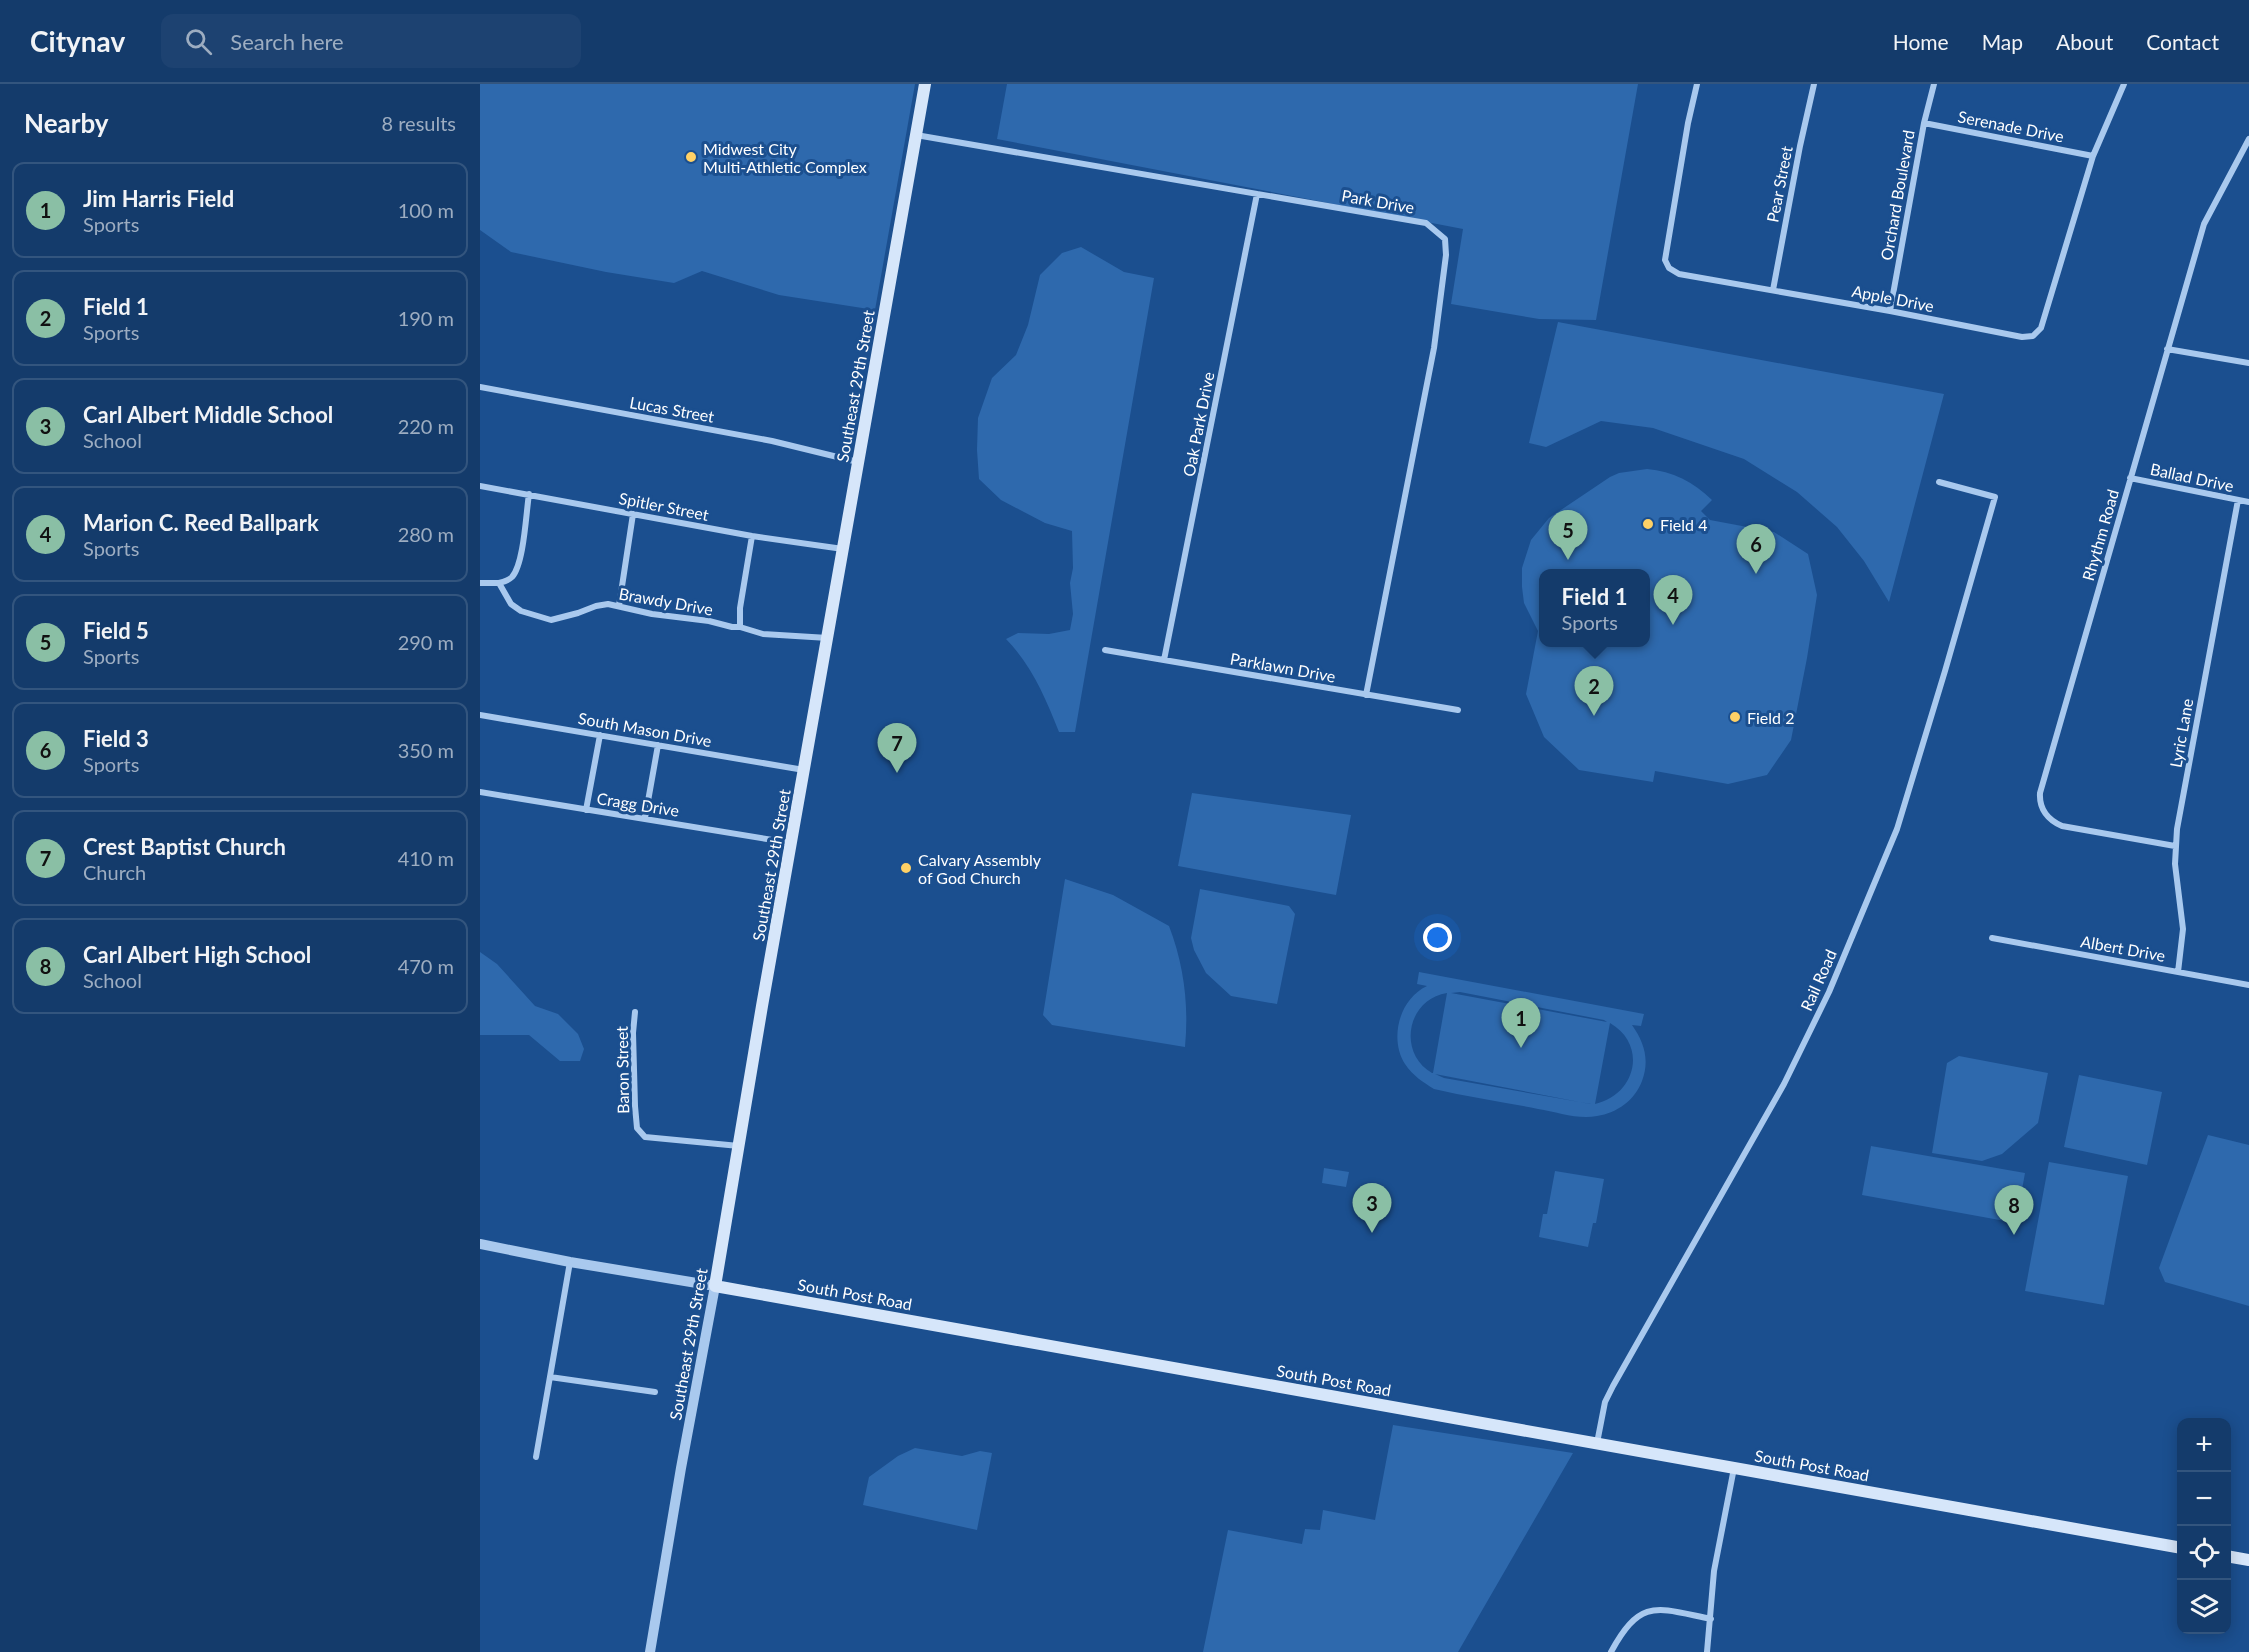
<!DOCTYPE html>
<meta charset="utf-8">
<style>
body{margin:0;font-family:Lato,sans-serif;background:#1d4271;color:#f1f3f6}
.controls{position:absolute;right:18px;bottom:18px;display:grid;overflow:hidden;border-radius:12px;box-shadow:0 3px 15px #0003}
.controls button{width:54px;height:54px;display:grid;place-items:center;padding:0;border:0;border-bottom:2px solid #33557e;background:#143b6b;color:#f1f3f6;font:30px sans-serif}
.you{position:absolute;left:958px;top:854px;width:21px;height:21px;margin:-15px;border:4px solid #fff;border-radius:50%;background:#1a73e8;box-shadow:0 0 0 9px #1a73e833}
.badge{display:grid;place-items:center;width:39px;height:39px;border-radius:50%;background:#8abfa5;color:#111;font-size:20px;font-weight:700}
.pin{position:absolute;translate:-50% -50px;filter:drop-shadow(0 2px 3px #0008)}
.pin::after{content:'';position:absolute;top:32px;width:21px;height:18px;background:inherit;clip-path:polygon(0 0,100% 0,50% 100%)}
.popup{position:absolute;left:1059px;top:485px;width:111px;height:78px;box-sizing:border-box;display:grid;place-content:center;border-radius:12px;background:#143b6b;filter:drop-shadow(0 2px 4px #0005);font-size:20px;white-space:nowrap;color:#9dadc1}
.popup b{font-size:22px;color:#f1f3f6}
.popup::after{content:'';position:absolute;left:50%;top:100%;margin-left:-12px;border:12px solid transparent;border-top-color:#143b6b}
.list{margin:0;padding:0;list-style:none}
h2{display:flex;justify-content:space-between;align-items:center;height:78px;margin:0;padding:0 24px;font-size:26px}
h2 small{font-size:20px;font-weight:400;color:#9dadc1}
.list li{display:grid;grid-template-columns:39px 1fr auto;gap:18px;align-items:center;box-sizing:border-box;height:96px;margin:0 12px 12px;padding:0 12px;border:2px solid #33557e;border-radius:12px}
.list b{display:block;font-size:22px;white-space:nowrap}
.list p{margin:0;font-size:20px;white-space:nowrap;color:#9dadc1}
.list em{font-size:20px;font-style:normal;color:#9dadc1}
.icon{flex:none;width:33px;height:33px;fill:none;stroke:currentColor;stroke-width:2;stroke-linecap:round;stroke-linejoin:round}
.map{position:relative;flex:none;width:1769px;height:1568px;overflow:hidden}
header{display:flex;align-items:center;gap:36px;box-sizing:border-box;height:84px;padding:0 30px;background:#143b6b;border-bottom:2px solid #33557e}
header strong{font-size:28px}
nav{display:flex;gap:33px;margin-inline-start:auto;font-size:21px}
.search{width:420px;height:54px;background:#1d4271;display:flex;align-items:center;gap:15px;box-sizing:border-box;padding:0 21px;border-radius:12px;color:#9dadc1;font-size:22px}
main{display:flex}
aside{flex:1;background:#143b6b}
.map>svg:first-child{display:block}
.green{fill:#2e69ad;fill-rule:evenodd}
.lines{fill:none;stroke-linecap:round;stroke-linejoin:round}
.minor{stroke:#a9c9ee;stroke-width:6}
.tertiary{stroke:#a9c9ee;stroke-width:10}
.secondary{stroke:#d6e6fa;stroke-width:12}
.poi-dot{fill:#ffd166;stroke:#1b4f8f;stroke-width:2}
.labels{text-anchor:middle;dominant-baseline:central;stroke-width:6;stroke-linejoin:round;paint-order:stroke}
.street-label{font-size:16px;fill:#fff;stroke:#1b4f8f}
.poi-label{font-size:16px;fill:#fff;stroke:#1b4f8f;text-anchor:start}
</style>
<header>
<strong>Citynav</strong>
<div class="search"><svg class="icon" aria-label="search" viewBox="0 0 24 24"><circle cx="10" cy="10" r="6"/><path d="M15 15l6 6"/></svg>Search here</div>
<nav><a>Home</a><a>Map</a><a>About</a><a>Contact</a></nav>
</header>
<main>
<aside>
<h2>Nearby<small>8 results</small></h2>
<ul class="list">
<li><span class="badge">1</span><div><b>Jim Harris Field</b><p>Sports</p></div><em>100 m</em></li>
<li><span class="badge">2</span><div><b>Field 1</b><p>Sports</p></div><em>190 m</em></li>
<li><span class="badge">3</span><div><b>Carl Albert Middle School</b><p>School</p></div><em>220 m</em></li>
<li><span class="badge">4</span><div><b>Marion C. Reed Ballpark</b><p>Sports</p></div><em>280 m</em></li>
<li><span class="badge">5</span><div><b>Field 5</b><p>Sports</p></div><em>290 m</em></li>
<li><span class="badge">6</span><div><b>Field 3</b><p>Sports</p></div><em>350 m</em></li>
<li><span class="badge">7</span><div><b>Crest Baptist Church</b><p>Church</p></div><em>410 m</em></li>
<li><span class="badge">8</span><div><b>Carl Albert High School</b><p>School</p></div><em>470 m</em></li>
</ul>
</aside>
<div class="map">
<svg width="1769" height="1568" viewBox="0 0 1769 1568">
<rect width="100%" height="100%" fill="#1b4f8f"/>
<!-- green -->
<path class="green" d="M0 0H435L395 226 299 211 222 187 194 199 126 188 31 168 0 146Z
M527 0H1158L1116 236 1059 235 971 220 983 145 517 55Z
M601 163 644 188 674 194 595 648H579C565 613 552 582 526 555L538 549 569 550 590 546 593 530 590 499 593 484 592 447 565 439 521 416 499 395 497 366 498 334 512 294 536 271 548 241 560 191 582 169Z
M1078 238 1464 310 1409 518 1384 477 1357 443 1317 408 1264 375 1173 344 1121 337 1066 363 1049 359Z
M1167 385C1193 387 1213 398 1232 416L1221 427 1230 436 1294 448 1328 470 1337 511 1327 574 1311 656 1287 691 1248 700 1175 687 1173 698 1099 686 1064 653 1046 610 1058 547 1044 519 1042 503V484L1051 456 1069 434 1130 393 1139 389ZM1063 490H1165V558H1063Z
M712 709 871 731 856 811 698 782Z
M585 795 633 811 689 842C704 881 709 921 705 963L572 941 563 931Z
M720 805 809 822 815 830 797 920 751 912 726 889 714 866 711 854Z
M0 868 17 880 55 922 78 930 98 950 104 965 100 977H80L49 951H0Z
M939 888 1164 930 1161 942 1152 941C1164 958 1170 976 1162 997 1155 1016 1137 1029 1117 1032 1099 1036 1077 1028 1058 1025 1024 1018 988 1013 954 1005 943 998 933 992 925 980 909 955 919 915 947 902L937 900ZM980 908 1124 936 1127 938 971 909ZM967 909 953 989H952C917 969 927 915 967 909ZM1130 939C1168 961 1156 1011 1115 1020ZM955 990 1110 1020H1111L964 994Z
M1479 972 1568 989 1558 1039 1522 1070 1502 1077 1452 1069 1467 979Z
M1599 991 1682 1008 1667 1081 1584 1063Z
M1728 1051 1769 1061V1222L1685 1198 1679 1184Z
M1391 1062 1545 1089 1536 1139 1382 1111Z
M1569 1078 1648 1092 1624 1221 1545 1207Z
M844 1084 869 1088 866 1103 842 1099Z
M1075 1087 1124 1095 1116 1139H1113L1108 1163 1059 1153 1063 1130H1067Z
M913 1341 1093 1369 978 1568H723L748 1446 822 1460 825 1445 840 1446 843 1426 895 1436Z
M435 1364 482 1372 500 1367 512 1369 497 1446 383 1421 389 1393 418 1372Z"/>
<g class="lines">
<!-- minor -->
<path class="minor" d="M1217 0 1208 39 1185 176 1189 184 1199 190 1410 227 1542 253 1553 252 1561 244 1613 72 1644 0
M1444 39 1613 72
M436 51 946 139 965 155 966 171 954 264 886 611
M1293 206 1320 62 1334 0
M1410 227 1444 39 1454 0
M1687 265 1769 279
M0 303 292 357 378 378
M1650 394 1769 418
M0 402 272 452 363 465
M0 499H19L31 520 41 527 71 536 98 529 116 522 128 520 172 530 229 537 252 543H260L283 550 348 554
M19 499C23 498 29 496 32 493 44 480 46 429 49 410
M139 522 153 430
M260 543V524L272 452
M625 566 978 626
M684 576 777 110
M0 631 324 686
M0 708 311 759
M106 726 120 651
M165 734 178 661
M1695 762 1582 742C1568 736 1559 725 1560 709L1724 140 1769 55
M1512 854 1769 901
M1698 888 1703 845 1695 780 1697 745 1758 416
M155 928 153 949 155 1022 157 1044 165 1053 259 1062
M70 1293 175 1308
M1117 1359 1125 1318 1133 1302 1304 1000 1349 908 1417 745 1465 587 1515 413 1459 398
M56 1373 90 1178
M1131 1568C1161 1513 1177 1524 1231 1535
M1227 1568 1234 1487 1254 1384"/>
<!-- tertiary -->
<path class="tertiary" d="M0 1160 90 1178 235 1202 201 1384 170 1568"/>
<!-- secondary -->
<path class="secondary" d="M445 0 282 922 235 1202 1702 1464
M1746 1472 1769 1476"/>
</g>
<!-- markers -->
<g class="poi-dot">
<circle cx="211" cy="73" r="6"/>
<circle cx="1168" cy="440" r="6"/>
<circle cx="1255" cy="633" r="6"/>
<circle cx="426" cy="784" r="6"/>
</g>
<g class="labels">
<!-- street labels -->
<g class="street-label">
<text transform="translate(1531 42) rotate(11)">Serenade Drive</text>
<text transform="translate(1299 100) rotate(-79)">Pear Street</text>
<text transform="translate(1417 111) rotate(-80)">Orchard Boulevard</text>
<text transform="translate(898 117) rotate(10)">Park Drive</text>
<text transform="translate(1413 214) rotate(11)">Apple Drive</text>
<text transform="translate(375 302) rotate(-80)">Southeast 29th Street</text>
<text transform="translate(192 325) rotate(10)">Lucas Street</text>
<text transform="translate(718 340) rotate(-79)">Oak Park Drive</text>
<text transform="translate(1712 393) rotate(12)">Ballad Drive</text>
<text transform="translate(184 422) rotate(11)">Spitler Street</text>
<text transform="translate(1620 451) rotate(-74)">Rhythm Road</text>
<text transform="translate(186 517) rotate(10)">Brawdy Drive</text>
<text transform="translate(803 583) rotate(10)">Parklawn Drive</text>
<text transform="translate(165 645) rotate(10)">South Mason Drive</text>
<text transform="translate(1701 649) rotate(-80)">Lyric Lane</text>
<text transform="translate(158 720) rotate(9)">Cragg Drive</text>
<text transform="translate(291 781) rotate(-80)">Southeast 29th Street</text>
<text transform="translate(1643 864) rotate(10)">Albert Drive</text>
<text transform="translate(1338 896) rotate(-66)">Rail Road</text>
<text transform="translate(142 986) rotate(-91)">Baron Street</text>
<text transform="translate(375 1210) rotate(10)">South Post Road</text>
<text transform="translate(208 1260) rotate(-80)">Southeast 29th Street</text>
<text transform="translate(854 1296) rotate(10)">South Post Road</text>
<text transform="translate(1332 1381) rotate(10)">South Post Road</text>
</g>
<!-- poi labels -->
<g class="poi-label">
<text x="223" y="64">Midwest City<tspan x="223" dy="18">Multi-Athletic Complex</tspan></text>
<text x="1180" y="440">Field 4</text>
<text x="1267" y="633">Field 2</text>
<text x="438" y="775">Calvary Assembly<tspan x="438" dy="18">of God Church</tspan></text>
</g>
</g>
</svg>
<div class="controls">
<button>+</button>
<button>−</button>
<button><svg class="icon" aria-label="locate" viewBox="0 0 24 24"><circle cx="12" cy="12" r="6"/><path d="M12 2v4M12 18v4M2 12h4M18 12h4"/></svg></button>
<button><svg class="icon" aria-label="layers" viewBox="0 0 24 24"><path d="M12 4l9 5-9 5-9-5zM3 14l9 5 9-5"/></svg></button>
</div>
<div class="you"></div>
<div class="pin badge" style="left:1041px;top:964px">1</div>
<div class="pin badge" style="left:1114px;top:632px">2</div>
<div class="popup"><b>Field 1</b>Sports</div>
<div class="pin badge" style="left:892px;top:1149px">3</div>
<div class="pin badge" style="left:1193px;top:541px">4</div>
<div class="pin badge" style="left:1088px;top:476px">5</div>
<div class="pin badge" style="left:1276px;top:490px">6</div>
<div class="pin badge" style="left:417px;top:689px">7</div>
<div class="pin badge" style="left:1534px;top:1151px">8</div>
</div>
</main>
